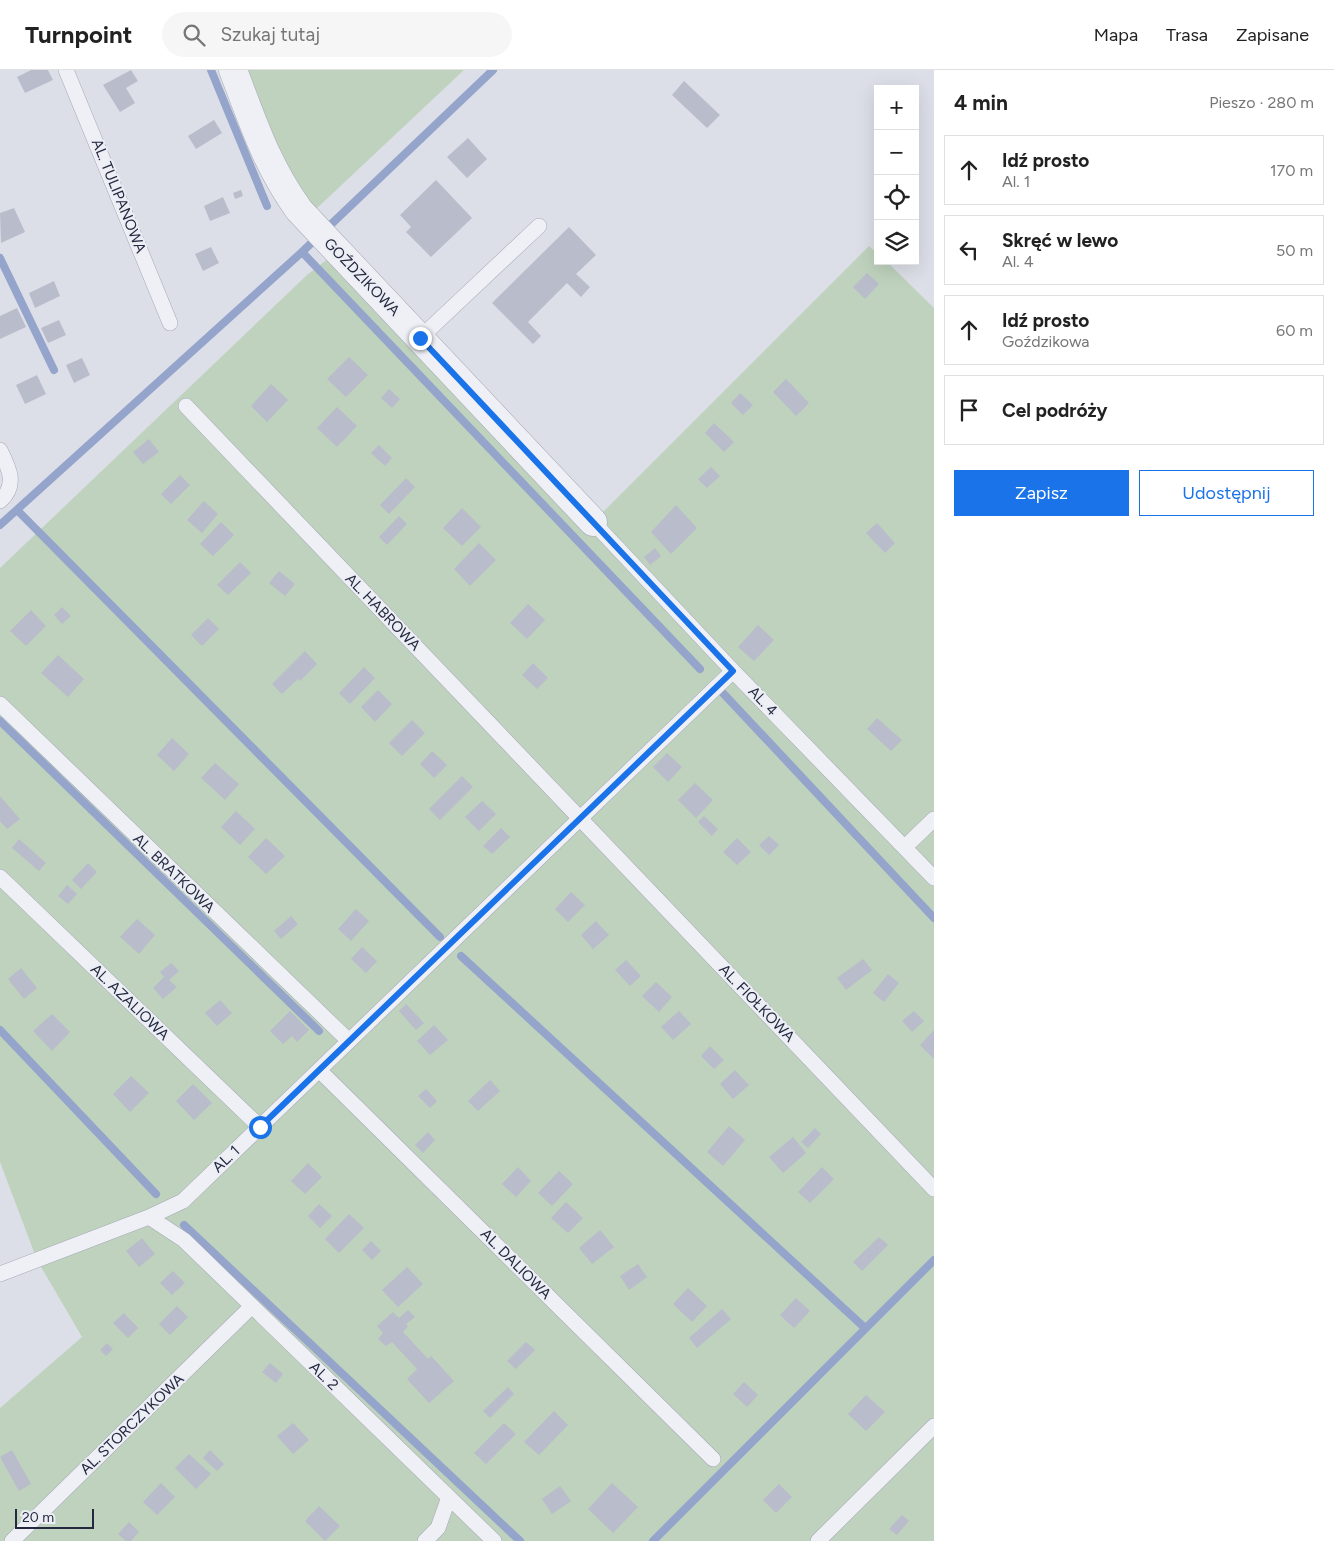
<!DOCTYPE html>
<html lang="pl">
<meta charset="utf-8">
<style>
body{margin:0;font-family:Figtree,sans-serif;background:#f6f6f6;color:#222}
.controls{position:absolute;right:15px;top:15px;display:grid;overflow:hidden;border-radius:0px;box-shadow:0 5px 20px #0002}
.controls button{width:45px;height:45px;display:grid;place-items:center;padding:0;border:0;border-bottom:1px solid #e0e0e0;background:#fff;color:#222;font:25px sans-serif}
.scale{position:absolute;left:15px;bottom:12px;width:79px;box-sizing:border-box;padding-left:5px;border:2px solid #25293f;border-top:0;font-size:14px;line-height:18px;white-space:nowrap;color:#25293f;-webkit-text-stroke:4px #eceef5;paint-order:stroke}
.stop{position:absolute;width:15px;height:15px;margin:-11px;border:4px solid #1a73e8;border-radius:50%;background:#fff}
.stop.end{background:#1a73e8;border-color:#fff;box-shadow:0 1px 5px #0008}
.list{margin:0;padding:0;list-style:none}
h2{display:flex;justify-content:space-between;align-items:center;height:65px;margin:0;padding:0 20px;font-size:21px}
h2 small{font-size:16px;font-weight:400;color:#767676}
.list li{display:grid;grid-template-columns:32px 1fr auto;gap:15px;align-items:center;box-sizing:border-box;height:70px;margin:0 10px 10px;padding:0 10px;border:1px solid #e0e0e0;border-radius:0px}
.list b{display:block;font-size:19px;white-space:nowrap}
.list p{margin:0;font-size:16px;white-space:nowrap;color:#767676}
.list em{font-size:16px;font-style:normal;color:#767676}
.actions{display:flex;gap:10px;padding:15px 20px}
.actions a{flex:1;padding:11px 0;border:1px solid #1a73e8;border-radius:0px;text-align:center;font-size:18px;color:#1a73e8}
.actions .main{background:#1a73e8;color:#fff}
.icon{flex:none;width:28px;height:28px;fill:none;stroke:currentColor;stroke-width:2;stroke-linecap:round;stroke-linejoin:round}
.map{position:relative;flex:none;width:934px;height:1471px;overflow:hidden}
header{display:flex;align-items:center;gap:30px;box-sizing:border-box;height:70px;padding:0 25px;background:#fff;border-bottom:1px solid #e0e0e0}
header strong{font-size:24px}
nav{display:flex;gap:28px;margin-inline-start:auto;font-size:18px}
.search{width:350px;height:45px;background:#f6f6f6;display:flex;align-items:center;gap:12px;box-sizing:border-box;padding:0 18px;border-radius:28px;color:#767676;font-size:19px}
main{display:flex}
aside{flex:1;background:#fff}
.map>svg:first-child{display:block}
.green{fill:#bed2bd}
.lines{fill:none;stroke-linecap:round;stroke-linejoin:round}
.stream{stroke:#94a4cb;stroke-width:8}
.building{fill:#b9bccb}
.service-casing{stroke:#a6a8b5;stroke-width:16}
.minor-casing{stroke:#a6a8b5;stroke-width:29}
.service{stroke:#eff0f6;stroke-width:15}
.minor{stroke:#eff0f6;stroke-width:28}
.route{stroke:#1a73e8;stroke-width:6}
.labels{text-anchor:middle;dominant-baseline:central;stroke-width:4;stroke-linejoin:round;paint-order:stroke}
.street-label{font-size:15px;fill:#25293f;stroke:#eceef5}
</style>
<header>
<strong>Turnpoint</strong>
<div class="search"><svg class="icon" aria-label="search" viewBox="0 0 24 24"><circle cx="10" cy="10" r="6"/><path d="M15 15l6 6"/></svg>Szukaj tutaj</div>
<nav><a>Mapa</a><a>Trasa</a><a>Zapisane</a></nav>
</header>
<main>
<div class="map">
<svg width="934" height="1471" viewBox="0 0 934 1471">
<rect width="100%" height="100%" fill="#dddfe8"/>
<!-- green -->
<path class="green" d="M247 0H464L315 140 285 100Z
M869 176 878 184V191H886L934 238V1471H0V1338L82 1267 37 1190 0 1092V498L307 205 338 181 593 452Z"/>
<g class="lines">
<!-- stream -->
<path class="stream" d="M211 0 267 136
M302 182 700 599
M0 188 54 300
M17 440 440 867
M0 455 302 182 493 0
M721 621 934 848
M0 651 319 961
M461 886 865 1258
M0 960 156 1124
M184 1155 520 1471
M653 1471 934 1190"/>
</g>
<!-- building -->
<path class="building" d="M31 0H48L53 10 25 23 17 7Z
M131 0 138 11 126 18 135 33 120 42 103 15Z
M684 11 720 45 707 58 672 25Z
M214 50 222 63 196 79 188 66Z
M468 68 487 89 467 108 447 87Z
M436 110 472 148 431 187 406 162 411 157 400 145Z
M241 120 243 126 235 129 233 123Z
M223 127 230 143 210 151 204 136Z
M14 138 25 162 1 173 0 143Z
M569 157 596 185 576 204 590 217 581 227 567 213 528 252 541 266 533 274 492 233Z
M211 177 219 193 203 201 195 184Z
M867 203 879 214 865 229 853 217Z
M54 211 60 226 35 238 29 223Z
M17 238 26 257 0 269V246Z
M59 250 66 265 48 273 41 258Z
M349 287 368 305 346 327 327 309Z
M82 288 90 305 74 313 66 295Z
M37 305 46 324 25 334 16 315Z
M786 309 809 333 796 346 773 322Z
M271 314 288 330 267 352 251 336Z
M389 319 400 329 392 338 381 328Z
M740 323 753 335 743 345 731 333Z
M337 337 357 356 337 377 317 358Z
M714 353 734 372 724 382 705 363Z
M149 369 159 382 143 394 133 382Z
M379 375 392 388 385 396 371 383Z
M711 397 720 406 707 418 698 409Z
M180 405 190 415 171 434 161 424Z
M406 408 415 417 389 444 380 435Z
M204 431 218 444 202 463 187 450Z
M676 435 697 458 671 484 651 462Z
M462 438 481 457 462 476 443 458Z
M399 446 407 454 387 475 379 467Z
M221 452 234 465 213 486 200 474Z
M877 453 895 473 885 483 866 463Z
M479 473 496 490 470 516 454 499Z
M655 478 661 486 650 495 644 487Z
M240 492 251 503 228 525 217 515Z
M279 501 295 514 285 526 269 513Z
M528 534 545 550 527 569 510 553Z
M62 537 71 546 62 554 54 545Z
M31 540 46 556 26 576 10 561Z
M208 548 219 559 202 576 191 565Z
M758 555 774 570 754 591 738 577Z
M305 581 317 594 300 611 298 609 282 624 272 614Z
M58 585 84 609 68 627 41 603Z
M533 593 548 608 537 619 522 605Z
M364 597 375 608 350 634 339 623Z
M378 620 392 634 375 652 361 637Z
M877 648 902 670 891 681 867 659Z
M412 650 425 663 402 686 389 673Z
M172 668 189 684 174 701 157 685Z
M432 681 447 695 434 708 420 694Z
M667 683 682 697 668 712 653 697Z
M215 693 239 714 225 730 201 708Z
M462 706 473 717 440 750 429 739Z
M695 713 713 730 696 748 678 730Z
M0 726 20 749 7 759 0 751Z
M482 731 496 744 479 761 465 747Z
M236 741 255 759 240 775 221 757Z
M704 746 718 759 712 766 698 752Z
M501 758 510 767 492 784 483 776Z
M769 766 779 775 769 785 759 775Z
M266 768 285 786 266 804 248 787Z
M737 768 751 782 737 795 723 782Z
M19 769 46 793 39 801 12 778Z
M88 793 97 802 81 819 72 810Z
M67 815 77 824 68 834 58 826Z
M571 822 585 835 568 852 555 839Z
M356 839 369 851 351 871 338 859Z
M291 846 298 854 281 869 274 861Z
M137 849 155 865 139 884 120 867Z
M596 851 609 865 593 879 581 865Z
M362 877 377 891 366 903 351 889Z
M863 889 872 900 846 920 837 908Z
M626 890 641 906 630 916 615 900Z
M171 893 179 901 169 910 177 917 163 929 153 918 164 907 160 902Z
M21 898 37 918 24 929 8 909Z
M888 904 899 913 884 932 873 923Z
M656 912 672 927 659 942 642 926Z
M220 930 232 943 217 956 205 943Z
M406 934 424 953 416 960 399 941Z
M290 941 309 960 297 972 292 966 283 974 270 961Z
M679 941 691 954 673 970 661 957Z
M914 941 924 951 912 962 902 951Z
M52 944 70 962 52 981 33 961Z
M434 955 448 970 430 985 417 971Z
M934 960V989L920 975Z
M710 976 724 990 714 999 701 986Z
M735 1000 749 1015 733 1029 720 1014Z
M131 1006 149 1023 130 1042 113 1024Z
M490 1010 500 1021 478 1041 468 1031Z
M193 1014 212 1033 194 1050 176 1031Z
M426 1019 437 1031 430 1038 418 1026Z
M729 1056 745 1070 723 1096 707 1082Z
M815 1058 821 1064 808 1078 801 1072Z
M428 1062 435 1070 423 1083 415 1075Z
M793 1067 806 1083 783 1103 769 1087Z
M308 1093 322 1107 305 1124 291 1111Z
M518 1097 531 1111 516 1127 502 1114Z
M822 1097 834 1109 810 1133 798 1122Z
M559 1101 573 1114 552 1136 538 1123Z
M566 1132 583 1148 568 1163 551 1148Z
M319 1134 332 1146 320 1158 308 1146Z
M349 1144 364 1158 339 1183 325 1169Z
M600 1160 614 1177 592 1194 579 1178Z
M879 1167 888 1175 862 1201 853 1192Z
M142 1168 155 1184 139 1197 126 1181Z
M371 1171 381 1181 372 1190 362 1180Z
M638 1194 647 1207 629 1220 620 1206Z
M407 1197 423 1214 398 1237 382 1220Z
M173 1201 185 1213 172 1225 160 1213Z
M688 1218 707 1236 692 1252 673 1234Z
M796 1228 810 1241 794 1258 780 1245Z
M177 1236 188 1247 170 1265 159 1254Z
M722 1239 731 1249 697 1278 689 1268Z
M408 1240 415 1247 406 1254 408 1256 403 1262 428 1289 431 1286 454 1311 429 1333 407 1309 417 1299 392 1272 386 1276 378 1269 383 1263 377 1256 393 1242 399 1248Z
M124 1243 138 1258 128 1268 113 1253Z
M526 1272 535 1280 516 1299 507 1291Z
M107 1273 113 1279 106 1286 100 1280Z
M270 1293 283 1304 276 1313 262 1302Z
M744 1312 758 1325 747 1337 733 1324Z
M508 1317 514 1324 490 1348 483 1341Z
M866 1325 885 1342 866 1361 848 1344Z
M554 1341 568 1355 539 1385 524 1372Z
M293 1353 309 1370 293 1384 277 1366Z
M504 1353 516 1364 486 1394 474 1383Z
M12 1380 31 1414 19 1421 0 1387Z
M210 1380 224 1394 217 1401 203 1388Z
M189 1384 211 1404 196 1419 175 1398Z
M161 1413 175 1427 157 1445 143 1432Z
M612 1413 638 1437 613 1463 588 1439Z
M779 1414 792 1427 776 1443 763 1430Z
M560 1416 571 1431 552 1444 542 1429Z
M319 1436 340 1456 325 1471 305 1451Z
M902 1445 909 1451 897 1465 889 1459Z
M129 1452 139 1462 131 1471H126L118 1464Z"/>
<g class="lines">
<!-- service casing -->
<g class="service-casing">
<path id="service" d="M66 0 170 253
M420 268 539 156
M186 336 934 1119
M0 380C9 398 18 415 0 431
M593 452 733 601 934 808
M0 634 349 971
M905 777 934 749
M0 807 260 1057
M319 1000 713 1389
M149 1147 184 1170 494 1471
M0 1204 149 1147 183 1131 733 601
M12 1471 252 1236
M425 1471 438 1458 449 1427
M818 1471 934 1356"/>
</g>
<!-- minor casing -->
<g class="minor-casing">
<path id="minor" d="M233 0C253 52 266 94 299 140L593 452"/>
</g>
<!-- service -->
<use href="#service" class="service"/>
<!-- minor -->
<use href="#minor" class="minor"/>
</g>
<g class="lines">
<!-- route -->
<path class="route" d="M260 1057 733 601 420 268"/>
</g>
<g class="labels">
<!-- street labels -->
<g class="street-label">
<text transform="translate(119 126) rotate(68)">AL. TULIPANOWA</text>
<text transform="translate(362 207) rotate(46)">GOŹDZIKOWA</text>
<text transform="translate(383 542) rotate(46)">AL. HABROWA</text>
<text transform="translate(763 631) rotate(46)">AL. 4</text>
<text transform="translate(174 803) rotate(44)">AL. BRATKOWA</text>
<text transform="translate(130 932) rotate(44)">AL. AZALIOWA</text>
<text transform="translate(757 933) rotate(46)">AL. FIOŁKOWA</text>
<text transform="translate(226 1089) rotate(-44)">AL. 1</text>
<text transform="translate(516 1194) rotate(45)">AL. DALIOWA</text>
<text transform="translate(324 1306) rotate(44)">AL. 2</text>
<text transform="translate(132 1354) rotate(-44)">AL. STORCZYKOWA</text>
</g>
</g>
</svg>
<div class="controls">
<button>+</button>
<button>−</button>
<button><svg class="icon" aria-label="locate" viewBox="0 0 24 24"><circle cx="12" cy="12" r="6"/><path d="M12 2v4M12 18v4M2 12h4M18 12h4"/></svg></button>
<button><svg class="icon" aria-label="layers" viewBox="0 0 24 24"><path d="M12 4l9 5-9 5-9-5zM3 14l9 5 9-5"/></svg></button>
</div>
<div class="scale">20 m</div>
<div class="stop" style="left:260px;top:1057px"></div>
<div class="stop end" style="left:420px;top:268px"></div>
</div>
<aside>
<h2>4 min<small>Pieszo · 280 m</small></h2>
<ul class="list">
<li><svg class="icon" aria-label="ahead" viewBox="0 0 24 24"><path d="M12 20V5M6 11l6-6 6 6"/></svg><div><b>Idź prosto</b><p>Al. 1</p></div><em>170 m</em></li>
<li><svg class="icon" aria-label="left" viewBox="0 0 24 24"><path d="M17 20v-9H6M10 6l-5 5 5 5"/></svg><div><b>Skręć w lewo</b><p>Al. 4</p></div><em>50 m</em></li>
<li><svg class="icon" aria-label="ahead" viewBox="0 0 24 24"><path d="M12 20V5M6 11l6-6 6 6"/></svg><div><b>Idź prosto</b><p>Goździkowa</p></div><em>60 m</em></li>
<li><svg class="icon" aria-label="arrive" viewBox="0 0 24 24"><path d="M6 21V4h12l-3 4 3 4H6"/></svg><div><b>Cel podróży</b></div></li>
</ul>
<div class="actions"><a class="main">Zapisz</a><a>Udostępnij</a></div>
</aside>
</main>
